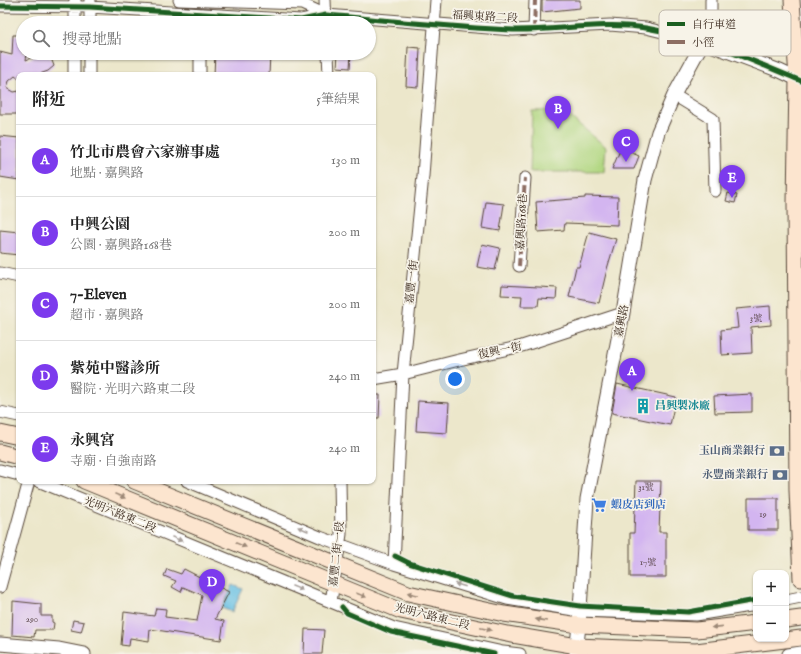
<!DOCTYPE html>
<html lang="zh-TW">
<meta charset="utf-8">
<style>
body{margin:0;font-family:"IM FELL English","Noto Serif TC",serif;background:#f6f6f6;color:#222}
.controls{position:absolute;right:12px;bottom:12px;display:grid;overflow:hidden;border-radius:8px;box-shadow:0 1px 3px #0004}
.controls button{width:36px;height:36px;display:grid;place-items:center;padding:0;border:0;border-bottom:1px solid #e0e0e0;background:#fff;color:#222;font:20px sans-serif}
.you{position:absolute;left:455px;top:379px;width:14px;height:14px;margin:-10px;border:3px solid #fff;border-radius:50%;background:#1a73e8;box-shadow:0 0 0 6px #1a73e833}
.badge{display:grid;place-items:center;width:26px;height:26px;border-radius:50%;background:#7c3aed;color:#fff;font-size:13px;font-weight:700}
.pin{position:absolute;translate:-50% -33px;filter:drop-shadow(0 1px 2px #0008)}
.pin::after{content:'';position:absolute;top:21px;width:14px;height:12px;background:inherit;clip-path:polygon(0 0,100% 0,50% 100%)}
.list{margin:0;padding:0;list-style:none}
h2{display:flex;justify-content:space-between;align-items:center;height:52px;margin:0;padding:0 16px;font-size:17px}
h2 small{font-size:13px;font-weight:400;color:#767676}
.list li{display:grid;grid-template-columns:26px 1fr auto;gap:12px;align-items:center;box-sizing:border-box;height:72px;padding:0 16px;border-top:1px solid #e0e0e0}
.list b{display:block;font-size:15px;white-space:nowrap}
.list p{margin:0;font-size:13px;white-space:nowrap;color:#767676}
.list em{font-size:13px;font-style:normal;color:#767676}
.icon{flex:none;width:22px;height:22px;fill:none;stroke:currentColor;stroke-width:2;stroke-linecap:round;stroke-linejoin:round}
.map{position:relative;flex:none;width:801px;height:654px;overflow:hidden}
.search{position:absolute;background:#fff;box-shadow:0 1px 3px #0004;left:16px;top:16px;width:360px;height:44px;display:flex;align-items:center;gap:10px;box-sizing:border-box;padding:0 14px;border-radius:22px;color:#767676;font-size:15px}
.panel{position:absolute;background:#fff;box-shadow:0 1px 3px #0004;left:16px;top:72px;width:360px;height:412px;border-radius:8px}
.map>svg:first-child{display:block}
.green{fill:#b1d781;stroke:#768050}
.water{fill:#66c0e4;stroke:#507581}
.building{fill:#d3b5f0}
.lines{fill:none;stroke-linecap:round;stroke-linejoin:round}
.minor-casing{stroke:#564638;stroke-width:13}
.tertiary-casing{stroke:#564638;stroke-width:15}
.secondary-casing{stroke:#564638;stroke-width:17}
.minor{stroke:#fff;stroke-width:11}
.tertiary{stroke:#fff;stroke-width:13}
.secondary{stroke:#fce5cf;stroke-width:15}
.quiet{stroke:#8d6e63;stroke-width:4;stroke-dasharray:8 4;stroke-linecap:butt}
.cycleway-casing{stroke:#f7f3e8;stroke-width:8}
.cycleway{stroke:#1b5e20;stroke-width:5}
.oneway{fill:#9c8876}
.oneway2{fill:#a79f9a}
.labels{text-anchor:middle;dominant-baseline:central;stroke-width:3.5;stroke-linejoin:round;paint-order:stroke}
.number-label{font-size:9px;fill:#614d52}
.street-label{font-size:11px;fill:#3b2a1e;stroke:#f7f3e8}
.culture-label{font-size:11px;font-weight:bold;fill:#0d838f;stroke:#f7f3e8;text-anchor:start}
.service-label{font-size:11px;font-weight:bold;fill:#4e5e75;stroke:#f7f3e8;text-anchor:end}
.shop-label{font-size:11px;font-weight:bold;fill:#366cbe;stroke:#f7f3e8;text-anchor:start}
.key{fill:#f7f3e8;stroke:#bfb7ab;stroke-width:1}
.key-label{font-size:11px;fill:#3b2a1e}
</style>
<div class="map">
<svg width="801" height="654" viewBox="0 0 801 654">
<rect width="100%" height="100%" fill="#f7f3e8"/>
<filter id="ink" filterUnits="userSpaceOnUse"><feTurbulence type="fractalNoise" baseFrequency=".025" numOctaves="2"/><feDisplacementMap in="SourceGraphic" scale="8" xChannelSelector="R" yChannelSelector="G"/><feConvolveMatrix kernelMatrix="1 2 1 2 8 2 1 2 1" color-interpolation-filters="sRGB"/></filter>
<filter id="wash" filterUnits="userSpaceOnUse"><feTurbulence type="fractalNoise" baseFrequency=".012" numOctaves="4" result="noise"/><feDisplacementMap in="SourceGraphic" scale="16" xChannelSelector="R" yChannelSelector="G"/><feGaussianBlur stdDeviation="0.9" result="paint"/><feColorMatrix in="noise" values="0 0 0 0 0 0 0 0 0 0 0 0 0 0 0 0 0 1.4 0 .05"/><feComposite in="paint" operator="in"/></filter>
<g filter="url(#wash)">
<rect width="100%" height="100%" fill="#ece7cb"/>
<!-- green -->
<path class="green" d="M562 110 606 147 604 172H530L532 111Z"/>
<!-- water -->
<path class="water" d="M233 585 243 589 232 612 222 608Z"/>
<g id="blocks">
<!-- building -->
<path class="building" d="M542 0H580V8L542 12Z
M13 35H23V53H27L26 60 43 53 51 58 54 66 48 71 37 75H19V79L15 76 9 81 7 88 14 92 19 91V114H0V52L12 55Z
M408 47 420 48 418 87 406 86Z
M215 53H270L269 75H214Z
M338 53H351L350 68 337 67Z
M0 136 19 138V180L0 177Z
M621 148 639 156 634 169H612Z
M728 193 737 195 735 203 726 201Z
M585 196 618 197 617 225 565 223 564 230 538 232 536 202 585 198Z
M486 202 504 204 500 231 482 228Z
M0 230 19 232V255L0 253Z
M589 232 616 239 607 269 599 303 569 297 576 267H579Z
M482 244 500 248 495 270 477 267Z
M502 285 557 288 556 299 539 298 538 306H521L522 296 501 295Z
M770 306 771 325 751 327 752 353 722 355 721 330 738 328 736 309Z
M617 384 676 397 670 425 612 413Z
M752 394V412L715 413 714 396Z
M373 395H380L379 418H373Z
M418 401 449 403 447 433 416 431Z
M636 481H661L659 532H666V577H630V533H634Z
M748 498H778V530H748Z
M167 569 181 574 184 569 229 592 215 619 224 621 221 640 150 629 149 641 130 638 129 646 121 645 124 612 154 616 156 608 166 609 165 617 197 621 202 595 183 587 181 592 172 587 176 581 164 576Z
M13 601 41 604V616H52V622L54 623 53 630H35L34 637 12 635Z
M73 620 84 622 81 632 71 630Z
M305 629 324 630 322 654H304Z"/>
</g>
</g>
<g filter="url(#ink)">
<use href="#blocks" fill-opacity="0" stroke="#564638" stroke-width="1"/>
<g class="lines">
<!-- minor casing -->
<g class="minor-casing">
<path id="minor" d="M179 0 302 4 326 15
M325 0 326 23
M0 6 90 7 301 20 326 15 513 30 610 25 646 28 703 42 711 11V0
M75 23V0
M90 23V0
M534 30 535 0
M200 53V75
M328 53 329 75
M74 75V53
M89 75V53
M674 95 713 119 715 191
M519 266 525 178
M0 273 19 277
M373 379 403 374 459 360 522 346 623 313
M0 412 19 416
M0 470 19 475
M38 481 394 628 503 652 520 654
M187 481 320 537 394 564 507 599 580 611 696 615 756 605
M394 564 403 374 423 176 436 0
M0 587 29 481
M786 600 801 597
M331 602 341 534 340 481
M788 654 801 652"/>
</g>
<!-- tertiary casing -->
<g class="tertiary-casing">
<path id="tertiary" d="M0 644 59 649 84 654
M576 654 579 625 587 499 623 313 645 180 658 132 674 95 703 42 780 71 801 81"/>
</g>
<!-- secondary casing -->
<g class="secondary-casing">
<path id="secondary" d="M792 0 797 79 795 203 797 490 801 579
M0 433 19 437
M0 452 19 457
M84 481 401 611 507 634 577 646 696 651 801 638
M134 481 408 593 504 614 579 625 697 630 756 623
M786 620 801 618"/>
</g>
<!-- minor -->
<use href="#minor" class="minor"/>
<!-- tertiary -->
<use href="#tertiary" class="tertiary"/>
<!-- secondary -->
<use href="#secondary" class="secondary"/>
<!-- quiet -->
<path class="quiet" d="M534 30 535 0
M519 266 525 178"/>
<!-- cycleway casing -->
<g class="cycleway-casing">
<path id="cycleway" d="M0 6 90 7 301 20 326 15C388 20 451 28 513 30 557 31 603 21 646 28 700 37 751 60 801 81
M395 556 409 563 513 596 580 606 688 612 756 600
M342 607 347 613 391 632 494 654"/>
</g>
<!-- cycleway -->
<use href="#cycleway" class="cycleway"/>
</g>
<!-- one-way arrows -->
<defs><path id="oneway-solid" d="M-6-.8H1V-3.2L6.5 0L1 3.2V.8H-6Z"/></defs>
<g class="oneway">
<use href="#oneway-solid" transform="translate(120 496) rotate(22)"/>
<use href="#oneway-solid" transform="translate(241 545) rotate(22)"/>
<use href="#oneway-solid" transform="translate(413 594) rotate(-167)"/>
<use href="#oneway-solid" transform="translate(361 595) rotate(22)"/>
<use href="#oneway-solid" transform="translate(541 620) rotate(-171)"/>
<use href="#oneway-solid" transform="translate(717 627) rotate(174)"/>
<use href="#oneway-solid" transform="translate(486 629) rotate(12)"/>
</g>
<g class="oneway2">
<use href="#oneway-solid" transform="translate(303 529) rotate(-157)"/>
<use href="#oneway-solid" transform="translate(177 539) rotate(22)"/>
<use href="#oneway-solid" transform="translate(460 585) rotate(-163)"/>
<use href="#oneway-solid" transform="translate(297 588) rotate(22)"/>
</g>
</g>
<!-- icons -->
<defs>
<g id="building-bare" transform="scale(1.2)"><path d="M-4-6H4V6H1V3H-1V6H-4ZM-2.5-4.3h1.7v1.8h-1.7ZM.8-4.3h1.7v1.8H.8ZM-2.5-1h1.7V.8h-1.7ZM.8-1h1.7V.8H.8Z" fill="#0f9aa8" stroke="#f7f3e8" stroke-width="2.5" paint-order="stroke"/></g>
<g id="bank-bare" transform="scale(1.2)"><path d="M-6-4H6V4H-6ZM0-2.3a2.3 2.3 0 1 0 0 4.6a2.3 2.3 0 1 0 0-4.6Z" fill="#5c6f8a" stroke="#f7f3e8" stroke-width="2.5" paint-order="stroke"/></g>
<g id="supermarket-bare" transform="scale(1.2)"><path d="M-6-5.5h2.5l.6 2H6L4.5 2H-2.5L-4.4-4H-6ZM-1.5 3.2a1.3 1.3 0 1 0 .1 0ZM3 3.2a1.3 1.3 0 1 0 .1 0Z" fill="#3f7fe0" stroke="#f7f3e8" stroke-width="2.5" paint-order="stroke"/></g>
</defs>
<g fill-rule="evenodd">
<use href="#building-bare" x="643" y="406"/>
<use href="#bank-bare" x="777" y="451"/>
<use href="#bank-bare" x="780" y="475"/>
<use href="#supermarket-bare" x="599" y="505"/>
</g>
<g class="labels">
<!-- number labels -->
<g class="number-label">
<text x="756" y="318">3號</text>
<text x="646" y="487">31號</text>
<text x="763" y="514">19</text>
<text x="648" y="562">17號</text>
<text x="32" y="619">290</text>
</g>
<!-- street labels -->
<g class="street-label">
<text transform="translate(485 17) rotate(3)">福興東路二段</text>
<text transform="translate(522 222) rotate(-87)">嘉興路168巷</text>
<text transform="translate(412 282) rotate(-84)">嘉豐一街</text>
<text transform="translate(622 321) rotate(-79)">嘉興路</text>
<text transform="translate(500 351) rotate(-12)">復興一街</text>
<text transform="translate(120 515) rotate(22)">光明六路東二段</text>
<text transform="translate(337 554) rotate(-84)">嘉豐二街一段</text>
<text transform="translate(432 617) rotate(14)">光明六路東二段</text>
</g>
<!-- culture labels -->
<g class="culture-label">
<text x="655" y="406">昌興製冰廠</text>
</g>
<!-- service labels -->
<g class="service-label">
<text x="765" y="451">玉山商業銀行</text>
<text x="768" y="475">永豐商業銀行</text>
</g>
<!-- shop labels -->
<g class="shop-label">
<text x="611" y="505">蝦皮店到店</text>
</g>
</g>
<!-- legend -->
<rect x="659" y="10" width="132" height="46" rx="6" class="key"/>
<rect x="667" y="22" width="18" height="4" fill="#1b5e20"/>
<rect x="667" y="40" width="18" height="4" fill="#8d6e63"/>
<g class="key-label">
<text x="692" y="28">自行車道</text>
<text x="692" y="46">小徑</text>
</g>
</svg>
<div class="controls">
<button>+</button>
<button>−</button>
</div>
<div class="you"></div>
<div class="pin badge" style="left:632px;top:391px">A</div>
<div class="pin badge" style="left:558px;top:129px">B</div>
<div class="pin badge" style="left:626px;top:162px">C</div>
<div class="pin badge" style="left:212px;top:602px">D</div>
<div class="pin badge" style="left:732px;top:198px">E</div>
<div class="search"><svg class="icon" aria-label="search" viewBox="0 0 24 24"><circle cx="10" cy="10" r="6"/><path d="M15 15l6 6"/></svg>搜尋地點</div>
<section class="panel">
<h2>附近<small>5筆結果</small></h2>
<ul class="list">
<li><span class="badge">A</span><div><b>竹北市農會六家辦事處</b><p>地點 · 嘉興路</p></div><em>130 m</em></li>
<li><span class="badge">B</span><div><b>中興公園</b><p>公園 · 嘉興路168巷</p></div><em>200 m</em></li>
<li><span class="badge">C</span><div><b>7-Eleven</b><p>超市 · 嘉興路</p></div><em>200 m</em></li>
<li><span class="badge">D</span><div><b>紫苑中醫診所</b><p>醫院 · 光明六路東二段</p></div><em>240 m</em></li>
<li><span class="badge">E</span><div><b>永興宮</b><p>寺廟 · 自強南路</p></div><em>240 m</em></li>
</ul>
</section>
</div>
